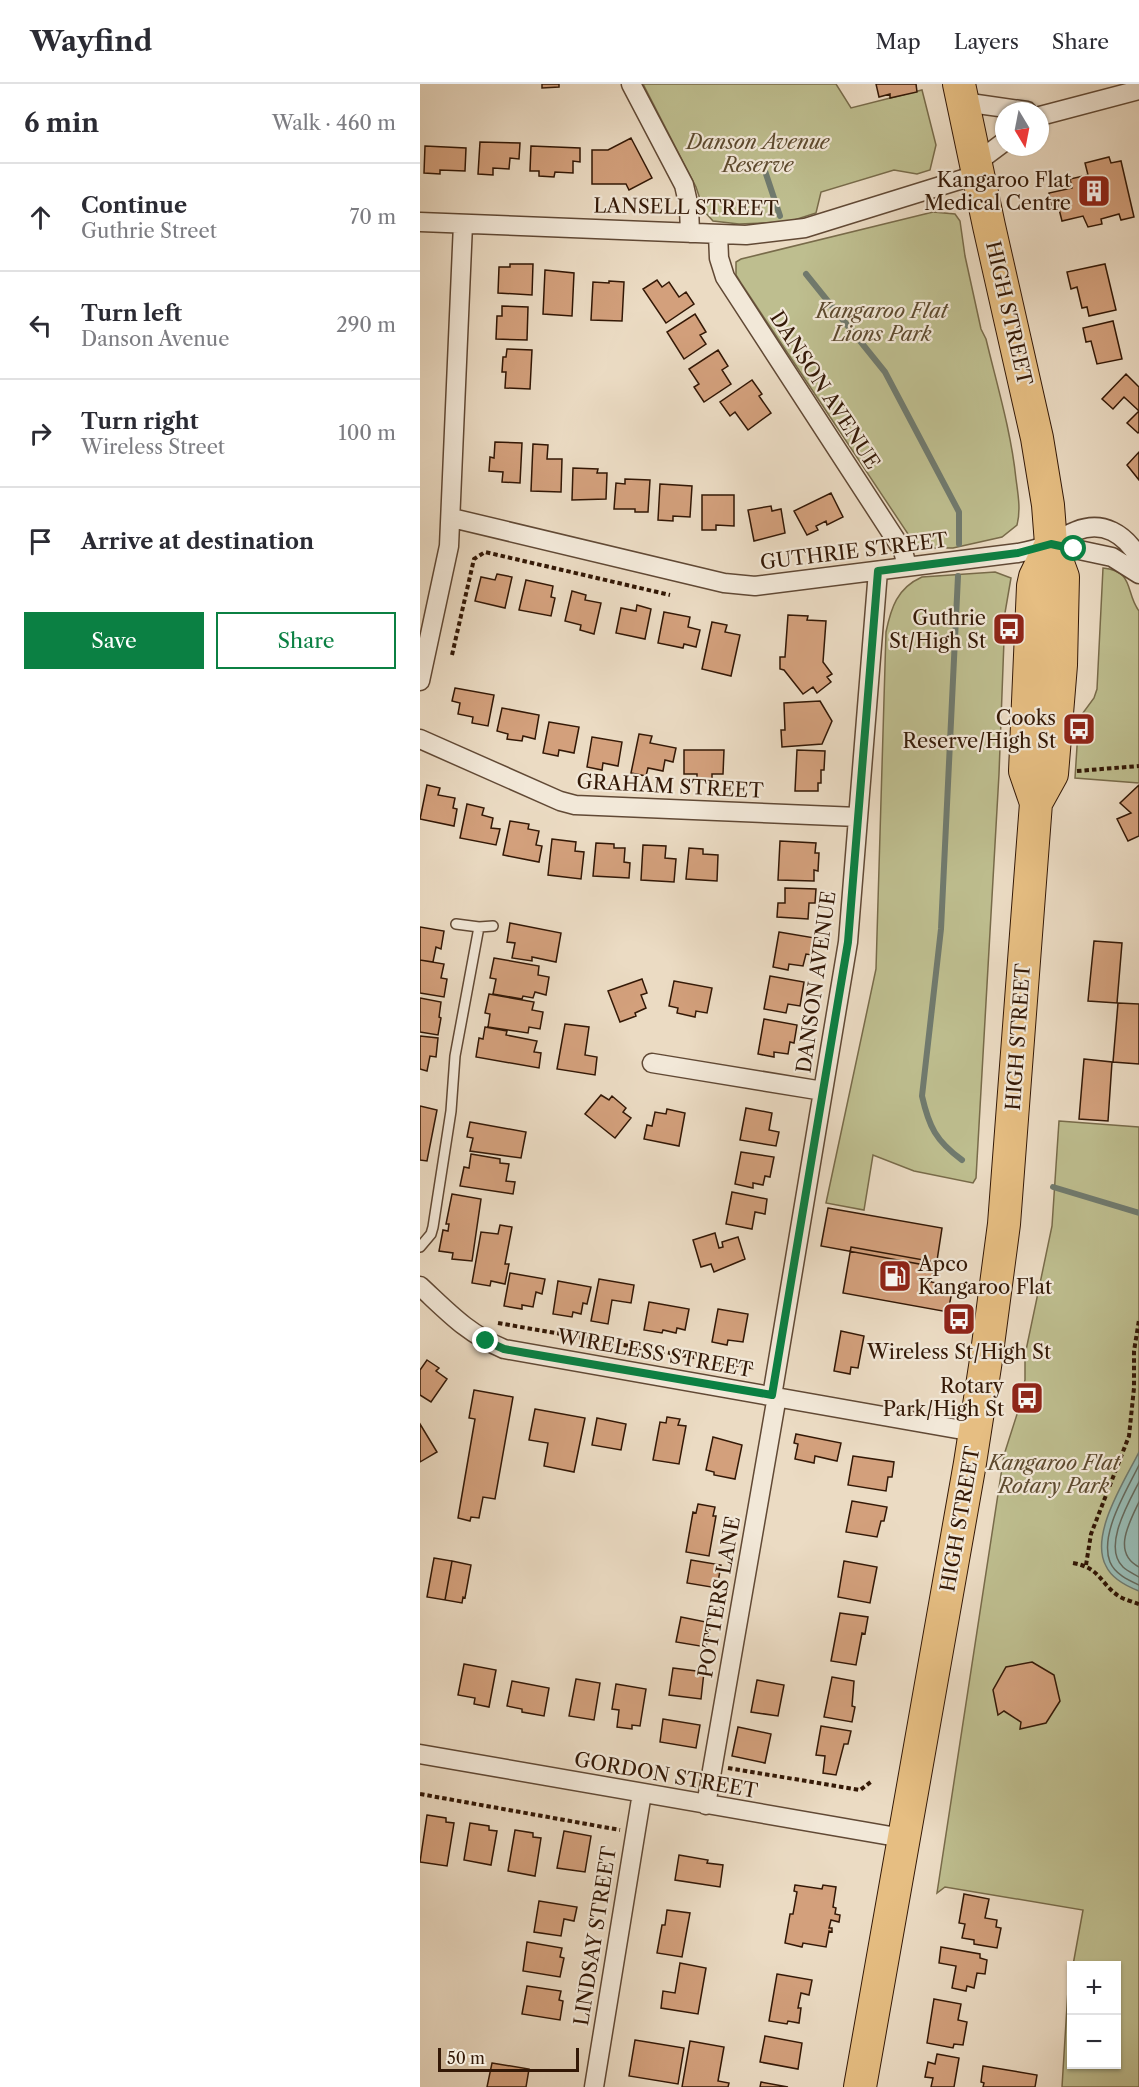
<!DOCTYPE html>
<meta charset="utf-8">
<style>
body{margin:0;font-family:"Libre Caslon Text",serif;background:#f7f7f7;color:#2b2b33}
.controls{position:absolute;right:18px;bottom:18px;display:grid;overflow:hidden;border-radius:0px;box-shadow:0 2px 4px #0004}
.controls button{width:54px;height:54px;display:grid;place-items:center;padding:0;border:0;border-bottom:2px solid #e1e1e2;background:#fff;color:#2b2b33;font:30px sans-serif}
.compass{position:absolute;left:575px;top:18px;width:54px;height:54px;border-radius:50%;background:#fff;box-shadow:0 2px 4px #0004;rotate:170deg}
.scale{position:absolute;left:18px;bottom:15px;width:141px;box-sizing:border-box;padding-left:6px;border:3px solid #331806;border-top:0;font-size:16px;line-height:21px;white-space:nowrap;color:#331806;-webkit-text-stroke:4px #f2e8d8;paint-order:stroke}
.stop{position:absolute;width:18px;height:18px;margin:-14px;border:4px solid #0b8043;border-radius:50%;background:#fff}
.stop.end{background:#0b8043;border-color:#fff;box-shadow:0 2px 6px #0008}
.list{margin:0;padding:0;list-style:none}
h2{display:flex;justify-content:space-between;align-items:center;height:78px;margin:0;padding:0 24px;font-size:26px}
h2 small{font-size:20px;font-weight:400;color:#7c7c81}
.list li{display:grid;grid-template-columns:39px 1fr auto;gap:18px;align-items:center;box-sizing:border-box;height:108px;padding:0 24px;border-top:2px solid #e1e1e2}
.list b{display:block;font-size:22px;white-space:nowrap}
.list p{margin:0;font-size:20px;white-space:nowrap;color:#7c7c81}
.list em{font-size:20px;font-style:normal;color:#7c7c81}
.actions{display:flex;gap:12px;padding:18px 24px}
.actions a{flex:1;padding:14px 0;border:2px solid #0b8043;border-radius:0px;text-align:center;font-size:21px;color:#0b8043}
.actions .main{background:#0b8043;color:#fff}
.icon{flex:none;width:33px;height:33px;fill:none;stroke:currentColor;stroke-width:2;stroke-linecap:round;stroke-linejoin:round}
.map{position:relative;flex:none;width:719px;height:2003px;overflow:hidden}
header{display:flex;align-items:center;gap:36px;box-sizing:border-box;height:84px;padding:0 30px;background:#fff;border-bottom:2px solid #e1e1e2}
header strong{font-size:28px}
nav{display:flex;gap:33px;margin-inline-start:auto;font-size:21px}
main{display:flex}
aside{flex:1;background:#fff}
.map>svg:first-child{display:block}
.green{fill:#bebe8f;stroke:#786b4a;stroke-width:1.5}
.water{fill:#98bbb4;stroke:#707a6e;stroke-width:1.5}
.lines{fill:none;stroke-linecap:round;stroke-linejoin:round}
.shore{stroke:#666a5d;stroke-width:1.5}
.stream{stroke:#707a6e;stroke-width:6}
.building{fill:#d3a07c;stroke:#331806;stroke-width:1.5}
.service-casing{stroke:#614935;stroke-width:12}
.minor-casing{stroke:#614935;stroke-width:21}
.trunk-casing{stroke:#331806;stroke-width:34}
.path{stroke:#331806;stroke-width:4;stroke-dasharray:4.5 3;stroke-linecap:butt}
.service{stroke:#f2e8d8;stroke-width:9}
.minor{stroke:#f2e8d8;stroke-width:18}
.trunk{stroke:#e6be82;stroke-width:32}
.route{stroke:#0b8043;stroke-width:8}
.labels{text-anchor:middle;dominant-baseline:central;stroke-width:4.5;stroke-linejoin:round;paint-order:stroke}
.park-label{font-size:20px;font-style:italic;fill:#5d4a2f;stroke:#f2e8d8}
.poi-label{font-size:20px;fill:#331806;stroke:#f2e8d8;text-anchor:end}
.street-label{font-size:20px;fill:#331806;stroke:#f2e8d8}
</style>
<header>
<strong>Wayfind</strong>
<nav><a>Map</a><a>Layers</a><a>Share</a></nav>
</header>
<main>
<aside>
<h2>6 min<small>Walk · 460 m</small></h2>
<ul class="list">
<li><svg class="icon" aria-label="ahead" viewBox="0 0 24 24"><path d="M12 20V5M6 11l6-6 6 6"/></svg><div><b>Continue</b><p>Guthrie Street</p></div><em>70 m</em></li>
<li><svg class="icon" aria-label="left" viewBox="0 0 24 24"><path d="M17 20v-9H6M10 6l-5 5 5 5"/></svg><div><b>Turn left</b><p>Danson Avenue</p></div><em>290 m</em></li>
<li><svg class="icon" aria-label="right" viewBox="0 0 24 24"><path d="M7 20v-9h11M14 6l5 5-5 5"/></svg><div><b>Turn right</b><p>Wireless Street</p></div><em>100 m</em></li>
<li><svg class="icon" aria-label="arrive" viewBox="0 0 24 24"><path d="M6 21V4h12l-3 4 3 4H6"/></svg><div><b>Arrive at destination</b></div></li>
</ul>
<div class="actions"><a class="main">Save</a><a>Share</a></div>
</aside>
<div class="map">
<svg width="719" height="2003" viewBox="0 0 719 2003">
<rect width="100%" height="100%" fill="#ebdbc3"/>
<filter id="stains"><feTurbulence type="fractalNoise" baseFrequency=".00333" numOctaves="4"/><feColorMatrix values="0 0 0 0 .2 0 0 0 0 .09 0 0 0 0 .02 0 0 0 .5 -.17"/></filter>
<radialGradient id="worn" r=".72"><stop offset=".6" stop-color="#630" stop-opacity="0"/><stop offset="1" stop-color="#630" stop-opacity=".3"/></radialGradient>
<!-- green -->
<path class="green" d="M223 0H416L431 24 502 6 516 61 510 86 497 90 474 86 401 108 396 129 368 138 319 140 293 137 284 127 276 103Z
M513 128 535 130 540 137 545 172 561 245 566 255C577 301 591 347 596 395 598 410 601 426 597 441L582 453 533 464H504L494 459 321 199 316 191V178L321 175Z
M683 484C715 487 705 509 719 527V699L655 694 658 647H667L668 633H660L674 614 677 605Z
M575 488 591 494 581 552 584 556 579 690 556 1094 553 1099 494 1087 453 1071 444 1126 406 1119 456 885 466 548C471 524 477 504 502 493Z
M639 1037 719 1043V2003H642L648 1906 651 1888 652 1980H696V1882L653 1881 663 1826 525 1803 517 1809 584 1371 599 1324 606 1325 609 1309 602 1308 605 1296V1271L632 1142Z"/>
<!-- water -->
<path class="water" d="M719 1368V1507C706 1502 692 1495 686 1482 669 1451 705 1396 719 1368Z"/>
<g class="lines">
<!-- shore -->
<path class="shore" d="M719 1381C707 1406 679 1450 690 1478 695 1490 708 1496 719 1501
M719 1398C709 1418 682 1463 703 1483 707 1487 714 1490 719 1493
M719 1418C709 1439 692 1469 719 1483"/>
<!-- stream -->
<path class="stream" d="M345 87 360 132
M386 190 465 288 539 428V460
M538 492 521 845 502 1012C509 1043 516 1057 542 1076
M633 1103 719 1129"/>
</g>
<!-- building -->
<path class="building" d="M122 0H139V3L122 4Z
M456 0H496L497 8 470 14V10L459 13Z
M211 54 232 94 209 106 206 100H172V66H188Z
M60 58 100 59 99 75 90 74 89 85 73 84V91L58 90Z
M5 62 46 64 45 87 20 86V90L4 89Z
M111 62 160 64V78L153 77V89L135 88 134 93 119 92V87H110Z
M689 73 691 79 701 77 714 133 701 136 699 130 681 135 682 140 668 143 663 132 642 137 638 121 632 123 629 109 652 104 650 95 668 91 665 79Z
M90 180H113L112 211 78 209 79 183H90Z
M685 180 696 226 669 232 667 223 662 224 657 203 651 205 647 188Z
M125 186 154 189 152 232 123 230Z
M237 196 242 203 249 198 259 213 266 208 274 220 246 239 223 205Z
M189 197 204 198 202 237 171 236 173 198 189 199Z
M82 222 108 223 107 256 76 255 77 232H82Z
M275 230 286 248 280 251 286 260 264 275 247 248Z
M693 237 702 275 677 280 671 257 666 258 663 244Z
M87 265 112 266 110 305 85 304 86 288H82L83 273H86Z
M298 266 308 282 302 286 311 300 284 318 274 303 279 300 269 285Z
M706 290 719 303V348L718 349 707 339 719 327 704 313 693 325 682 315Z
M332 296 342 310 339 312 351 329 328 346 315 328 310 332 300 318Z
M75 358 102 359 100 399 82 398 83 388 69 387 70 373 74 374Z
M113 360 128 361 127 375H142L141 408 111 407Z
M719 368V396L707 381Z
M153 384 178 385 177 389H187L186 415 152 416Z
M205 395 230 396 228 428H215V425H194L196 399 205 400Z
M240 400 272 402 270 433 253 432V437L238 436Z
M411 409 423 433 407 441 406 437 396 442 398 446 387 451 374 427Z
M282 411H314V442L296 441V446H282Z
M351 422 352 427 361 425 365 449 334 457 328 426Z
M77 490 92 493 85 524 55 517 61 493 75 496Z
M106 496 133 502 131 513 135 514 131 532 99 526Z
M152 507 166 511 165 516 181 519 174 550 160 546 161 541 145 537Z
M217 521 231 525 225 555 196 549 201 524 216 527Z
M244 528 270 533 268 543 280 546 276 563 264 560 263 564 238 559Z
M368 531 388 532 387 536 406 537 403 578 412 590 407 593 411 598 397 609 393 603 383 610 364 586 360 585V573H365Z
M292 538 307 541 305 548 320 551 311 592 282 585Z
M35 604 74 611 68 642 52 639 53 633 38 630 40 619 32 617Z
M400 617 412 637 402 660 362 663 361 646H365L364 619Z
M82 624 119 631 115 655 103 652 102 657 87 655 88 650 77 647Z
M129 638 159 643 154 669 139 666 138 672 123 669Z
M219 650 232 652 230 659 256 664 253 678 245 676 243 687 228 684 226 692 211 689Z
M172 653 202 658 198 682 183 679 182 686 167 683Z
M264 666H304L303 690H292V696H277V690H264Z
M377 666 405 667 404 686H401V699H398V707H375Z
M7 701 20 704 18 711 35 714 33 724 37 725 34 742 0 735Z
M719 701V752L708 757 697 735 711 729 700 719Z
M47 720 64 724 62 731 73 734 71 744 80 745 76 761 40 754Z
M90 737 109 740 108 745 119 747 116 761 122 762 119 778 83 771Z
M132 755 156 758 155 767 164 768 161 795 128 791Z
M360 757 396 759 395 769H399L398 787 394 786V797L358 796Z
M176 759 194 760V764H205L204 778 210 779 209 794 173 792Z
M223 761 246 762 245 774 256 775 254 798 221 796Z
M269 764 283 765V770L298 771 297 797 266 795Z
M365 804 396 805 395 819H389L388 835 357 833 358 819H365Z
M90 839 141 849 136 878 112 873V877L92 874 95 859 87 858Z
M0 843 24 847 21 865 16 863 13 878 0 876Z
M359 848 395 854 392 871 386 870 383 882 369 880 368 886 353 883Z
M674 857 702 859 697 919 668 917Z
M74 874 119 882 118 891 129 893 126 911 115 908 113 914 103 912 102 915 73 910 76 895 70 894Z
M0 876 24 880 21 894 27 895 24 913 0 909Z
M350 892 384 898 380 922 368 920 366 929 344 925Z
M222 895 227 909 221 911 226 924 215 929 216 932 200 938 188 907Z
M254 897 292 904 287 929 276 927 275 933 257 929 258 924 249 922Z
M69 910 114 918 112 926 123 928 120 945 109 943 108 949 68 943 70 930 65 929Z
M0 914 21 918 19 933 21 934 18 951 0 948Z
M698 919 719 920V980L693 978Z
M344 935 377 941 374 959 370 958 368 970 354 968V973L338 970Z
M145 940 169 943 165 971 177 973 175 991 137 985Z
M65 943 87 947 86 951 117 957 114 968 121 969 119 984 56 973 59 954 63 955Z
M0 952 18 954 16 973 10 972 7 987 0 985Z
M664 975 692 978 688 1037 659 1035Z
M181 1011 189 1016 192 1012 206 1024 203 1028 211 1034 195 1054 165 1030Z
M0 1022 17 1026 7 1077 0 1076Z
M326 1024 352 1029 349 1046 359 1048 356 1062 320 1056Z
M247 1025 265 1029 259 1062 224 1055 227 1041 232 1042 235 1028 246 1030Z
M50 1038 106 1048 101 1074 50 1067 53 1054 47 1053Z
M321 1068 354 1073 350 1093 345 1092 343 1101 333 1099V1104L315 1100Z
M51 1070 80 1075V1079L89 1080 86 1097 95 1098 93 1110 40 1102 44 1083 49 1084Z
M312 1108 347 1115 345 1130 335 1128 332 1145 306 1140Z
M32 1110 61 1115 52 1177 32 1175 33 1169 19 1167 23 1146 28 1147 29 1140H26Z
M408 1124 522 1144 516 1183 401 1162Z
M80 1141 92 1143 85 1180H89L85 1200 71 1197 70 1202 52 1199 61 1148 78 1150Z
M295 1149 299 1164 303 1163 302 1158 318 1153 325 1175 294 1188 291 1180 281 1183 273 1156Z
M431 1163 515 1178 511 1198 533 1202 528 1228 423 1209Z
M90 1189 125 1195 122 1210 116 1208 113 1223 102 1221V1225L84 1222Z
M179 1195 214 1201 211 1219 192 1216 188 1240 171 1237Z
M138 1197 171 1203 167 1220 163 1219 161 1230 153 1228 152 1233 133 1230Z
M229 1218 269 1225 265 1246 257 1244 256 1249 243 1246 242 1249 224 1246Z
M298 1225 328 1230 323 1258 308 1256 307 1261 292 1258Z
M421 1247 444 1252 438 1284 431 1283 430 1290 414 1287Z
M7 1276 19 1284 16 1287 27 1295 11 1318 0 1311V1286Z
M54 1306 93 1313 75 1415 63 1413 59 1434 51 1433 50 1437 38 1434 55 1335 49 1334Z
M115 1325 165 1334 154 1388 124 1382 128 1359 109 1356Z
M247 1333 260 1335 258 1341 266 1342 259 1380 233 1376 240 1338 246 1339Z
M177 1334 206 1340 201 1366 172 1361Z
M0 1340 17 1368 0 1378Z
M376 1350 421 1359 417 1377 395 1372 394 1379 375 1375 378 1360 374 1359Z
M293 1353 322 1361 315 1395 294 1391V1388L286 1386Z
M433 1372 474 1378 472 1393H468L466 1407 428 1401Z
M432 1417 467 1423 464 1437H461L457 1453 426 1448Z
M278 1420 295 1423 293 1432H296L289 1472 266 1468 273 1428 276 1429Z
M14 1474 32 1477 25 1516 7 1513Z
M271 1476 301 1481 297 1504 267 1499Z
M32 1477 51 1481 45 1514 43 1513 42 1519 25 1516Z
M424 1477 457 1483 450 1519 418 1513Z
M420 1529 448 1533 445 1550 442 1549 436 1581 411 1577Z
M261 1533 291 1539 286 1563 256 1558Z
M612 1578 634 1591 640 1617 626 1639 600 1645 601 1638 584 1627 578 1631 573 1606 586 1583Z
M44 1580 76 1586 69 1623 54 1620 55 1614 38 1611Z
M253 1584 284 1588 281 1615 249 1611Z
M412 1593 434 1597 432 1622 435 1623 432 1638 404 1633Z
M156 1595 180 1599 174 1636 149 1632Z
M337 1596 364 1601 358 1632 331 1628Z
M92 1597 129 1604 124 1632 102 1628V1625L87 1622Z
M196 1600 226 1605 220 1642 212 1641V1645L197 1643 199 1626 192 1625Z
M243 1635 280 1641 276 1664 240 1658Z
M401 1642 431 1647 428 1660H424L416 1691 403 1689 405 1672 396 1671Z
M318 1643 351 1650 345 1679 312 1672Z
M7 1731 26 1734V1738L34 1739 27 1782 0 1778Z
M50 1739 69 1742V1746L77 1747 71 1781 44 1776Z
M95 1746 113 1749V1753L121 1754 115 1792 88 1787Z
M144 1747 171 1752 165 1788 137 1784Z
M259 1771 288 1776 287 1779 303 1781 300 1803 255 1796Z
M375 1801 402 1805 403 1801 416 1803 413 1823 416 1824 415 1830 420 1831 419 1838 411 1836 409 1844H412V1848L409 1847 406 1863 383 1859 382 1863 365 1859 370 1830H373L377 1808 374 1807Z
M544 1810 569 1815 565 1834 577 1836 576 1843 581 1844 577 1864 554 1860V1856L542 1854 545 1840 539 1839Z
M119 1817 157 1823 154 1837 144 1835 141 1852 114 1848Z
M247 1826 270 1829 262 1873 237 1869 242 1841H245Z
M107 1858 142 1864 140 1873 144 1874 140 1893 103 1887Z
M521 1863 560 1870V1874L567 1876 565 1890 557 1889 554 1904 547 1902 546 1907 532 1904 536 1882 519 1879Z
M260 1879 286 1884 278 1930 241 1924 243 1907 255 1909Z
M357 1890 392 1896 389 1911 381 1909 378 1924H381L379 1939 368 1937 367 1940 349 1937Z
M107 1902 141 1907 139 1916 143 1917 140 1936 102 1930Z
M514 1915 541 1920 538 1936 547 1938 543 1961 534 1960 533 1964 507 1959Z
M345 1952 382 1959 378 1985 340 1978Z
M215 1956 264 1964 258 2000 209 1992Z
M270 1957 304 1963 298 1997 309 1999 308 2003H262Z
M517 1970 539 1974 534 2003H511L513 1994 505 1993 508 1978 515 1980Z
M72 1979 109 1985 106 2003H67Z
M563 1982 617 1991 615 2003H563L564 1999 561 1998Z
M341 1998 368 2003H340Z"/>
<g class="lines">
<!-- service casing -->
<g class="service-casing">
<path id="service" d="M36 840 59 843 73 842
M0 1163 11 1150 13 1143 31 1027 35 972 59 843"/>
</g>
<!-- minor casing -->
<g class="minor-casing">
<path id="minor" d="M211 0 264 101 269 123 270 149
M543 18 607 27
M620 32 719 6
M556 79 584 58
M0 138 326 151 385 144 559 90
M298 150 299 174 305 193 474 453 483 467 487 482
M32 434 304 499 335 502 598 469C609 467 620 464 630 460 639 457 647 450 656 447 683 436 705 450 719 474
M631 460 692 473 719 490
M0 597 29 462 43 140
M0 655 140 717 155 721 438 733
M232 979 403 1007
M0 1202C28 1228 48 1250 84 1265L554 1348
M352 1312 428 858 458 487
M0 1670 471 1752 484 1757
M286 1721 357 1312
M174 2003 222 1709"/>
</g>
<!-- trunk casing -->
<g class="trunk-casing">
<path id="trunk" d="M539 0 569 142 617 354 628 421 631 460 643 493 641 581 632 690 616 719
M440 2003 550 1379 566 1276 584 1140 616 719 605 687 613 502 615 493 631 460"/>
</g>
<!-- path -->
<path class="path" d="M32 571 54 475 65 468 250 511
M657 687 719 682
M78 1239 336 1284
M653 1479C681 1484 680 1500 700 1513 706 1516 713 1518 719 1520
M666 1481 671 1450 709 1352 714 1304V1267L719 1236
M308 1684 440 1706 452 1697
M0 1710 200 1746"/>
<!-- service -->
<use href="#service" class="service"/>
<!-- minor -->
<use href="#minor" class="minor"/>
<!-- trunk -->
<use href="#trunk" class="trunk"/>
</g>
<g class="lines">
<!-- route -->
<path class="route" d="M66 1257 84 1265 106 1269 352 1311 428 858 458 487 598 469 631 460 654 465"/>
</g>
<!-- icons -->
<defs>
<g id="building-square" transform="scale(1.725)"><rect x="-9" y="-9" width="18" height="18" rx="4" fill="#8f2418" stroke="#f2e8d8"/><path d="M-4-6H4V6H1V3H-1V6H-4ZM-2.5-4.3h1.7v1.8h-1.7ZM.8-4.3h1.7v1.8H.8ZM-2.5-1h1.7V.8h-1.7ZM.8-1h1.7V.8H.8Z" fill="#fff"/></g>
<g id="bus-square" transform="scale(1.725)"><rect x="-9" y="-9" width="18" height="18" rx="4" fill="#8f2418" stroke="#f2e8d8"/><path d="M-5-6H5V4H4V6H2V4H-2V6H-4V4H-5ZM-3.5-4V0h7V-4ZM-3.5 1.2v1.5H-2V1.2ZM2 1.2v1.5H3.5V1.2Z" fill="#fff"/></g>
<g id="fuel-square" transform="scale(1.725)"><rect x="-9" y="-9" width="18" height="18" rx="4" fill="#8f2418" stroke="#f2e8d8"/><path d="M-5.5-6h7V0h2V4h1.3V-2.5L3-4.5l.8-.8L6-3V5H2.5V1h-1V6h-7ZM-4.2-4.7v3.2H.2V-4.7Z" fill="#fff"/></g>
</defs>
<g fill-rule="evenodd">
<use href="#building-square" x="674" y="107"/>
<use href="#bus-square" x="589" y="545"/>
<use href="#bus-square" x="659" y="645"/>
<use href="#fuel-square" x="475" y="1192"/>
<use href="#bus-square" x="539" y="1235"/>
<use href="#bus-square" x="607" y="1314"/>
</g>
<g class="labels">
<!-- park labels -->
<g class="park-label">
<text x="338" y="58">Danson Avenue<tspan x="338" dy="23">Reserve</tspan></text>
<text x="462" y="227">Kangaroo Flat<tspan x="462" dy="23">Lions Park</tspan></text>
<text x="634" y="1379">Kangaroo Flat<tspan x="634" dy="23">Rotary Park</tspan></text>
</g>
<!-- poi labels -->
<g class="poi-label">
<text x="651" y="96">Kangaroo Flat<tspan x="651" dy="23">Medical Centre</tspan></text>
<text x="566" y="534">Guthrie<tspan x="566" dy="23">St/High St</tspan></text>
<text x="636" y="634">Cooks<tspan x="636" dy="23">Reserve/High St</tspan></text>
<text x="498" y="1180" text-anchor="start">Apco<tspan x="498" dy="23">Kangaroo Flat</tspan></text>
<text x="539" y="1268" text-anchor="middle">Wireless St/High St</text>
<text x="584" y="1302">Rotary<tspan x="584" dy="23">Park/High St</tspan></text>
</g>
<!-- street labels -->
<g class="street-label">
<text transform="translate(266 123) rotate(1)">LANSELL STREET</text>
<text transform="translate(589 229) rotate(77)">HIGH STREET</text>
<text transform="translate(405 306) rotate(57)">DANSON AVENUE</text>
<text transform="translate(434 467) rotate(-7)">GUTHRIE STREET</text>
<text transform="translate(250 702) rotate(3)">GRAHAM STREET</text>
<text transform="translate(396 898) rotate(-82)">DANSON AVENUE</text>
<text transform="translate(598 953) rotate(-86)">HIGH STREET</text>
<text transform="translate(235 1269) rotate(10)">WIRELESS STREET</text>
<text transform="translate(540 1435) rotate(-80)">HIGH STREET</text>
<text transform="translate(299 1513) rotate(-80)">POTTERS LANE</text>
<text transform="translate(246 1691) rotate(10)">GORDON STREET</text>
<text transform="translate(175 1852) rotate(-81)">LINDSAY STREET</text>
</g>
</g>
<rect width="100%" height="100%" filter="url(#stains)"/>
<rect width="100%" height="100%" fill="url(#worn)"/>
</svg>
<div class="controls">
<button>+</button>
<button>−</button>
</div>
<svg class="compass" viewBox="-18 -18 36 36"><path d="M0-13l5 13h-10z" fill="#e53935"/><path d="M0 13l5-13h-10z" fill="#7c7c81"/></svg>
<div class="scale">50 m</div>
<div class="stop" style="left:654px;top:465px"></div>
<div class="stop end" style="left:66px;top:1257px"></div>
</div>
</main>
